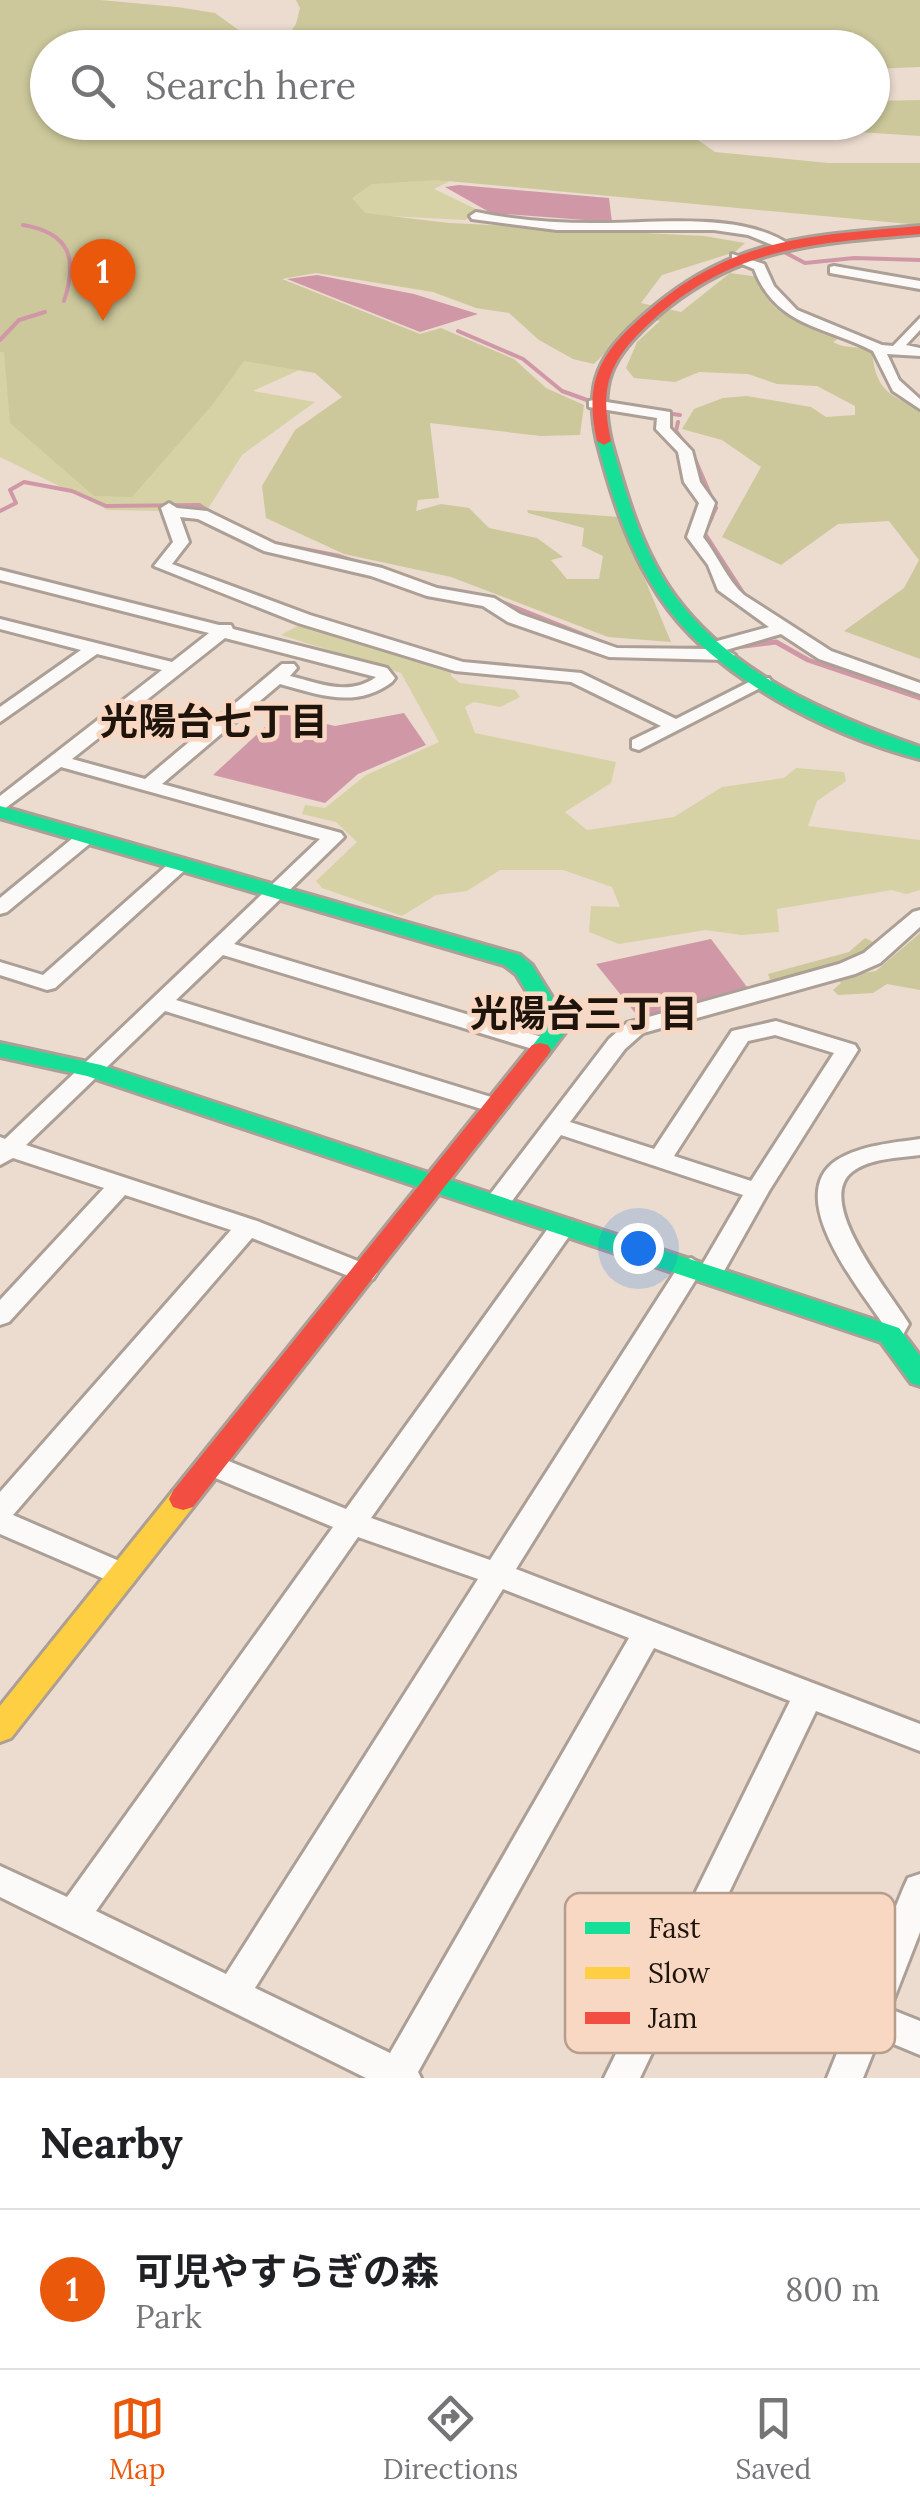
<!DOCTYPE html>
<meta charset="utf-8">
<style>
body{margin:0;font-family:Lora,"Noto Sans JP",serif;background:#f2f2f2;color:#202124}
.you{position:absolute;left:638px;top:1248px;width:35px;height:35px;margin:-25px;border:8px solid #fff;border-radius:50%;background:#1a73e8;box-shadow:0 0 0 15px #1a73e833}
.badge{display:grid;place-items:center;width:65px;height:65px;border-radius:50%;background:#ea580c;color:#fff;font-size:32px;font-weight:700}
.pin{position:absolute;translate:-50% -82px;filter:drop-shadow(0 2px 5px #0008)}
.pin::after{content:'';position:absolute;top:52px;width:35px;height:30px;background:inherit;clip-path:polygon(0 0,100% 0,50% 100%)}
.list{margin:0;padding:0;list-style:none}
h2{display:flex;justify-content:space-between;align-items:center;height:130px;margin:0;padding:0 40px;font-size:42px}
h2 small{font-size:32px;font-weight:400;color:#757577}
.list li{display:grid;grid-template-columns:65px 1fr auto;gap:30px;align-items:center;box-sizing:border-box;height:160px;padding:0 40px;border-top:2px solid #e0e0e0}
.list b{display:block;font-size:38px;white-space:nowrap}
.list p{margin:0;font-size:32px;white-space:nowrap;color:#757577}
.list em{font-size:32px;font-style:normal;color:#757577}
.icon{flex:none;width:55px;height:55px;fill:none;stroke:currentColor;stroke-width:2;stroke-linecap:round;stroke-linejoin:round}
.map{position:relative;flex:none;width:920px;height:2078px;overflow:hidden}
.search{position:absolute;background:#fff;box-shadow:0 2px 8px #0004;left:30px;right:30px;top:30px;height:110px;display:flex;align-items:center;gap:25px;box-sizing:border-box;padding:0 35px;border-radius:55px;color:#757577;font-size:38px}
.sheet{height:290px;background:#fff}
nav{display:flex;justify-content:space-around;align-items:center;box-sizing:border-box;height:140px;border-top:2px solid #e0e0e0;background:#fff;font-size:28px;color:#757577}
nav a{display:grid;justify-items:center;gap:5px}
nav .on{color:#ea580c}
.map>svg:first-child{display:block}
.green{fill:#d6d2a6}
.forest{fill:#ccc89b}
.water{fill:#d098a7}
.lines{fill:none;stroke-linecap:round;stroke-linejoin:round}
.stream-far2{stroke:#d098a7;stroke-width:2.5}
.stream-far1{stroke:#d098a7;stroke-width:4}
.stream{stroke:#d098a7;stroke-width:5}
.street-casing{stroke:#ac9f96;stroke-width:6}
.fast-casing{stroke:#ac9f96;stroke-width:6}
.slow-casing{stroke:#ac9f96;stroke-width:6}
.jam-casing{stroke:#ac9f96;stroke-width:6}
.street{fill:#fcfaf8;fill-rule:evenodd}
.fast{fill:#16e098;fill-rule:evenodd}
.slow{fill:#ffcf43;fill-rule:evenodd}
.jam{fill:#f24e42;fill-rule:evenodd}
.labels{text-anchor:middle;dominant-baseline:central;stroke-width:9;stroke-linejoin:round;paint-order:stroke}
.neighbourhood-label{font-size:38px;font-weight:bold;fill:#1f140c;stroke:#f8d8c3}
.key{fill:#f8d8c3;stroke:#b79d8c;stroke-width:2.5}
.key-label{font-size:28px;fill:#1f140c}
</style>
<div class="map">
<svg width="920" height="2078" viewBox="0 0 920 2078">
<rect width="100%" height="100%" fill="#ecdbcf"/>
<!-- green -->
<path class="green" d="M141 122 462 175 434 189 480 211 465 220 204 206 317 362 253 391 315 402 242 455 206 512 108 510 0 457V166Z
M303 623 451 667V676L460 683 515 690 520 697 500 707 474 702 465 707 475 733 616 762 611 783 565 812 587 830 674 817 722 787 784 778 796 768 844 772 846 781 817 801 808 826 920 840V890L906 894 892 890 777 909 779 932 741 935 706 930 619 944 589 932 591 906 620 907 612 887 563 870H500L467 891 436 895 402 916 322 888 316 881 357 842 336 822 302 814 305 805 325 808 366 775 439 742 401 673 281 635Z"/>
<!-- forest -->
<path class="forest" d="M0 0H100L177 7 215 13 244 34 287 37 296 24 300 8 296 0H920V67L873 69 872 48H48V122H333L433 135 478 134 583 122H872L873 101 920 100V136L827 130 695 138 715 152 828 163H920V225L437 180 372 184 352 198 365 213 449 223 704 236 745 243 735 252 662 275 641 303 681 312 730 273 759 277C767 319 808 324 844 335L833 342C847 350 858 345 872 351 875 387 887 396 920 408V659L844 631 904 588 919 560 889 521 838 524 781 565 722 537 761 467 722 440 682 429 694 409 723 398 747 396 811 407 826 417 855 415V406L817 386 777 384 748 374 699 372 675 382 634 378 626 368 637 342 660 321 640 317 594 364 573 359 539 340 509 313 476 308 433 292 316 273 282 279 420 334 441 328 514 359 546 388 584 405 580 435 541 436 430 423 439 498 418 500 416 511 441 504 469 508 489 528 537 538 563 557 551 560 567 579H599L603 556 582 546 584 528 528 513 527 510 619 517 671 642 608 637 451 577 344 554 266 518 262 486 295 430 342 397 315 373 244 361 213 404 132 497 94 496 10 423 4 352H0Z
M920 933V990L887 984 873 993 838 995 833 990 841 983 831 972 771 983 768 974 849 952 865 938 879 945 853 965 864 973 876 971Z"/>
<!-- water -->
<path class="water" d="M459 185 609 198 612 222 491 213 445 187Z
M317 275 414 294 478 314 420 332 287 279Z
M280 713 335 726 404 713 426 745 358 774 325 803 213 775Z
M711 939 753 995 640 1019 596 964Z"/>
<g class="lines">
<!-- stream-far2 -->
<path class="stream-far2" d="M23 225 29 226"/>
<!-- stream-far1 -->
<path class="stream-far1" d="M23 225C70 233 78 258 64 301
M786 253 805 263 854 258 920 260
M458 331 523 359 562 391 587 400
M0 340 19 320 45 312
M666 413 680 415
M678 422 676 431 694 457 716 508 710 521
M0 511 16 503 10 490 24 482 72 491 106 506 199 505 220 518"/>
<!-- stream -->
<path class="stream" d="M711 518 704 533 744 595
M271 543 337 556 432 587
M493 599 611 646
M728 648 776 642 808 660 920 698
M658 649 705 648"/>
<!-- street casing -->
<g class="street-casing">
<path id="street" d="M476 212C515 220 553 223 593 223 650 224 743 210 791 246L785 250 748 235 714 230H557L472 219 470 216Z
M732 254 764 264 774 286 797 310 882 345 893 346 920 318V330L906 345 920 348V356L887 354 899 380 920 399V409L893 391 873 351C825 326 776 327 754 269L732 260Z
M834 266 920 281V289L830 273V267Z
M594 400 670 412V428L692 451 700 482 715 503 703 537C718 556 727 580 744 595L831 651 920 683V694L819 659 781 634 726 650 735 655 726 660 609 657 508 622 483 606 427 596 371 576 264 551 198 519 180 517 189 542 172 564 310 615 463 662 581 673 676 719 757 678H769L772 682 639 750 632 748V740L661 726 571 682 455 671 298 623 154 566 173 542 161 508 169 503 177 508 207 511 275 544 382 568 437 588 494 598 520 614 617 648 709 649 710 643 769 627 718 590 708 565 687 537 699 503 684 482 678 452 656 429 657 418 589 407V401Z
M0 570 219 625H231L233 629 387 668 395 678 392 682C356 709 320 695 280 684L162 784 341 833 344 837 234 944 552 1040 555 1045 544 1052 536 1050 223 955 176 1000 504 1101 508 1106 496 1113 488 1111 165 1011 26 1145 257 1221 373 1267 377 1273 373 1279 364 1282 252 1238 13 1515 133 1567 138 1575 133 1583 123 1587 0 1534V1492L231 1230 125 1195 9 1322 0 1325V1300L104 1188 13 1158 0 1165V1137L5 1139 320 839 61 767 0 812V796L162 670 97 654 0 722V707L81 650 0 629V619L172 662 209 633 0 580ZM225 638 376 677C349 697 319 683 290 676L297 668 294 664H282L145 779 72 759Z
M86 831 96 837 93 841 7 912 0 914V898L79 833Z
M180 858 190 864 187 868 55 988 47 990 0 975V962L43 975 173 860Z
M920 910V927L880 963 855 974 643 1033 625 1049 570 1122 654 1149 732 1031 776 1021 855 1045 858 1050 769 1191 719 1280 710 1283 698 1276 516 1569 920 1724V1751L816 1711 640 2078H604L790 1701 654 1648 418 2072 421 2078H366L0 1897V1866L67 1897 333 1527 201 1472 197 1465 201 1458 211 1455 221 1458 346 1509 554 1220H572L575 1226 572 1232 371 1518 490 1560 682 1261 691 1258 702 1265 743 1195 561 1135 506 1209H488L485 1203 488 1197 609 1039 627 1023 839 964 864 953 913 912ZM775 1035 834 1053 751 1181 674 1156 748 1041ZM358 1537 478 1579 226 1974 96 1911ZM503 1589 629 1638 390 2053 255 1988Z
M920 1139V1155C898 1158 870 1158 852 1172 813 1202 892 1295 909 1324L899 1342H881L877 1335 883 1324C860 1289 782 1196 837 1160 862 1145 892 1143 920 1139Z
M920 1874V1932L890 2009 920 2021V2055L879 2038 863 2078H827L903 1889 908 1878Z"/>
</g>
<!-- fast casing -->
<g class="fast-casing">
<path id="fast" d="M604 437 611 441C626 494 642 552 675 596 734 676 830 715 920 747V759C828 735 712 677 659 596 628 549 611 495 597 441Z
M0 806 520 955 532 965 570 1026 548 1055H532L529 1050 548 1026 516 974 504 965 0 818Z
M0 1043 101 1065 899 1328 920 1356V1386L911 1383 881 1342 87 1076 0 1057Z"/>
</g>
<!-- slow casing -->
<g class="slow-casing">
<path id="slow" d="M183 1488 193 1491 197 1499 193 1507 11 1738 0 1742V1706L173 1491Z"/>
</g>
<!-- jam casing -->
<g class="jam-casing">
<path id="jam" d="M920 226V234C816 243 736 246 654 319 611 358 598 383 611 441L604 445 597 441C584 382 599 354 644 315 731 237 809 236 920 226Z
M540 1043 548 1045 551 1050 548 1055 193 1507 183 1510 173 1507 169 1499 173 1491 532 1045Z"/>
</g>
<!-- street -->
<use href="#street" class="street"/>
<!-- fast -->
<use href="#fast" class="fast"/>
<!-- slow -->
<use href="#slow" class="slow"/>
<!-- jam -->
<use href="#jam" class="jam"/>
</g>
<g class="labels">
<!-- neighbourhood labels -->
<g class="neighbourhood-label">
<text x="214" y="721">光陽台七丁目</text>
<text x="584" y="1013">光陽台三丁目</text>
</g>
</g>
<!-- legend -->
<rect x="565" y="1893" width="330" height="160" rx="15" class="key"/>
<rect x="585" y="1922" width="45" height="12" fill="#16e098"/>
<rect x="585" y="1967" width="45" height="12" fill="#ffcf43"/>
<rect x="585" y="2012" width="45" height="12" fill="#f24e42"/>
<g class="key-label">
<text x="648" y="1938">Fast</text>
<text x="648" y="1983">Slow</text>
<text x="648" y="2028">Jam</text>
</g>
</svg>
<div class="you"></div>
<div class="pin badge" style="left:103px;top:321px">1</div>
<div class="search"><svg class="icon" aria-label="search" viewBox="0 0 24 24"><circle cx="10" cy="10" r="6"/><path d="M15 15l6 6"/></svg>Search here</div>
</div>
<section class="sheet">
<h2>Nearby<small></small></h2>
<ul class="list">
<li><span class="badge">1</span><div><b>可児やすらぎの森</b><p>Park</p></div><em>800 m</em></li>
</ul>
</section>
<nav>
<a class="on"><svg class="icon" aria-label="map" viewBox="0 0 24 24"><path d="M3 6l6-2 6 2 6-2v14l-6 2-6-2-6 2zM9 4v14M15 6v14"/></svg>Map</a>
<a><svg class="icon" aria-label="directions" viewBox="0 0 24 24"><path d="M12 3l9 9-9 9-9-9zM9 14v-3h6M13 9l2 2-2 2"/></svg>Directions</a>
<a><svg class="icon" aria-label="saved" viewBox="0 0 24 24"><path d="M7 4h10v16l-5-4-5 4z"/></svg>Saved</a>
</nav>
